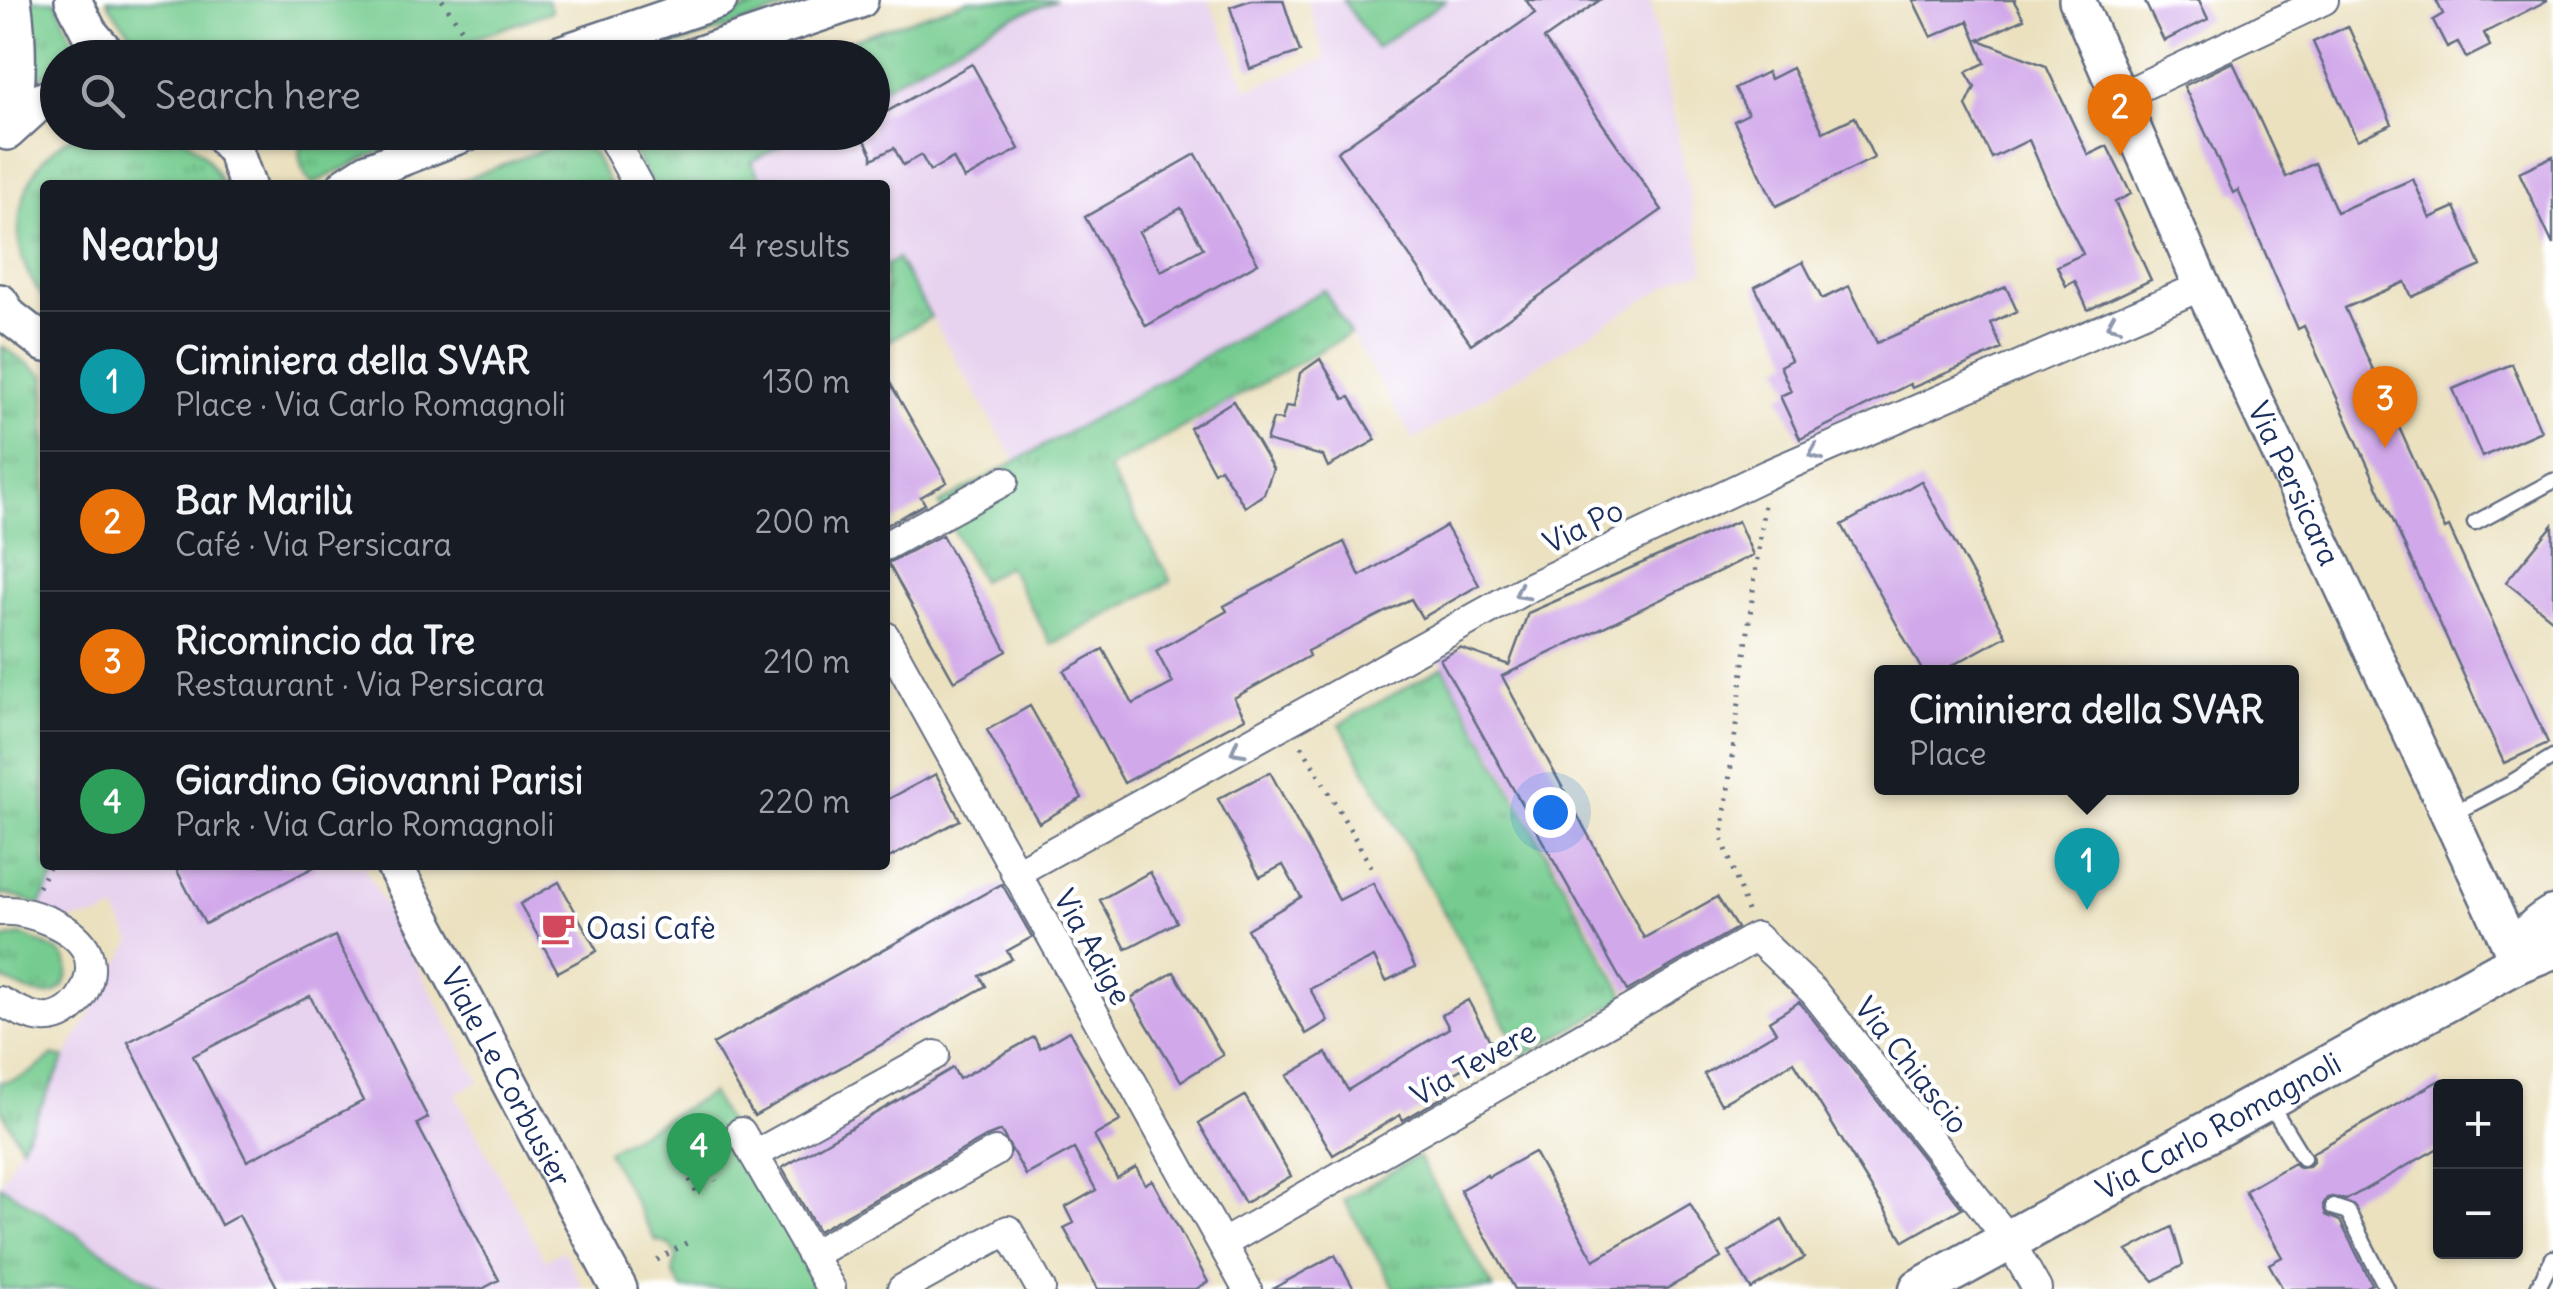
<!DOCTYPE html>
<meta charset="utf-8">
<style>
body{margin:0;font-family:Delius,sans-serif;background:#20242c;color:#f1f3f6}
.controls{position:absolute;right:30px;bottom:30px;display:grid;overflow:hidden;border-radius:10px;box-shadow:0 2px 8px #0004}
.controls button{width:90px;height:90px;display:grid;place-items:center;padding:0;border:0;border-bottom:2px solid #363941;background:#171b24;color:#f1f3f6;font:50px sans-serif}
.you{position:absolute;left:1550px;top:812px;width:35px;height:35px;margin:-25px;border:8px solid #fff;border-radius:50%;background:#1a73e8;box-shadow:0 0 0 15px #1a73e833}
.badge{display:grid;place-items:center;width:65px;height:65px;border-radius:50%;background:#ea580c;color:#fff;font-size:32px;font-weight:700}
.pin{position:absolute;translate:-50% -82px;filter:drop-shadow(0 2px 5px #0008)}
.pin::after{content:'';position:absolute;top:52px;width:35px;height:30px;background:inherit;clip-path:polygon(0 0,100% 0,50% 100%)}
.popup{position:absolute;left:1874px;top:665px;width:425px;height:130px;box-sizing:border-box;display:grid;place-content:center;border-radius:10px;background:#171b24;filter:drop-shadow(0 2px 8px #0005);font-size:32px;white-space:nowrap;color:#9ea1a6}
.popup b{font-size:38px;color:#f1f3f6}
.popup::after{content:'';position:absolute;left:50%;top:100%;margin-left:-20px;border:20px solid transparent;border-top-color:#171b24}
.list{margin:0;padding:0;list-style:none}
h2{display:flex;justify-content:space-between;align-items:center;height:130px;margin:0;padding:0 40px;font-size:42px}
h2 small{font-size:32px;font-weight:400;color:#9ea1a6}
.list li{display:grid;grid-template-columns:65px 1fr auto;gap:30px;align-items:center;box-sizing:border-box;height:140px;padding:0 40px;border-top:2px solid #363941}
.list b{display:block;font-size:38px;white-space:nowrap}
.list p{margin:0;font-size:32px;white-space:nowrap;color:#9ea1a6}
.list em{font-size:32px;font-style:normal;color:#9ea1a6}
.icon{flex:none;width:55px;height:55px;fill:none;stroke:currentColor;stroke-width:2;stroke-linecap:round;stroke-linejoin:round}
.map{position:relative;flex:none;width:2553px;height:1289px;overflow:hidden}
.search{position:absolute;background:#171b24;box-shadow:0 2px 8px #0004;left:40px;top:40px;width:850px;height:110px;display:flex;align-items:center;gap:25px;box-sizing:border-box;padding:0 35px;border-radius:55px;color:#9ea1a6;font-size:38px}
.panel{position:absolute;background:#171b24;box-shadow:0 2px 8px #0004;left:40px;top:180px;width:850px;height:690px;border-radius:10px}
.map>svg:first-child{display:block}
.built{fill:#e7d2ef}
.grass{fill:url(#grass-tufts);stroke:#487e77;stroke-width:2.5}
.green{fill:#76cc90;stroke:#487e77;stroke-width:2.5}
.building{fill:#d1a9ea;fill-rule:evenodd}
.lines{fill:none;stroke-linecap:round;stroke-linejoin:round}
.service-casing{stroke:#646d80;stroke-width:19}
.minor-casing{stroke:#646d80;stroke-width:32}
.tertiary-casing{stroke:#646d80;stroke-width:40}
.secondary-casing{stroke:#646d80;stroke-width:45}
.path{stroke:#646d80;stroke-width:5;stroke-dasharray:2.5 8;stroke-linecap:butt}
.service{stroke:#fff;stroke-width:14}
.minor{stroke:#fff;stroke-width:28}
.tertiary{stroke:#fff;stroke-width:35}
.secondary{stroke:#fff;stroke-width:40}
.oneway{stroke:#8d97ae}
.labels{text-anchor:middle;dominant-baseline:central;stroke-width:9;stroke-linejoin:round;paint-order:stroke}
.street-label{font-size:30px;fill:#1b2f5e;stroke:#fff}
.poi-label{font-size:30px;fill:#1b2f5e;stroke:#fff;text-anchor:start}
</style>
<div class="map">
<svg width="2553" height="1289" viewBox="0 0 2553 1289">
<defs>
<pattern id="grass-tufts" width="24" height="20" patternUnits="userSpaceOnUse" patternTransform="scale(2.5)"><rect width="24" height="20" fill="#76cc90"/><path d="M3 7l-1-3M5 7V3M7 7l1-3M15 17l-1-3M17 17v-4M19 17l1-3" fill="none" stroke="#60a679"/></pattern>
</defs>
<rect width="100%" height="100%" fill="#fff"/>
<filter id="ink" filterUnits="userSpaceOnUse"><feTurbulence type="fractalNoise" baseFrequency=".01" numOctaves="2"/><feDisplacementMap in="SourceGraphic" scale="20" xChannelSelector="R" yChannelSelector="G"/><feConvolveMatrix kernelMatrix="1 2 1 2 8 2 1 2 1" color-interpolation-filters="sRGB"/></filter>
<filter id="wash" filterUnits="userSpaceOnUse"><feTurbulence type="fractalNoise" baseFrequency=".0048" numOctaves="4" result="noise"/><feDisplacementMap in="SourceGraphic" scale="40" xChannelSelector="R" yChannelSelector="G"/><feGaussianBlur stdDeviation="2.25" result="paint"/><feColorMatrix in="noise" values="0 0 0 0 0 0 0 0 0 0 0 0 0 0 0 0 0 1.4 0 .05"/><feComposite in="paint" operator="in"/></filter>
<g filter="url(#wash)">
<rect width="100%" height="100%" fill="#ebe1bf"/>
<!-- built -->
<path class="built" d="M1056 0H1209L1247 89 1326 59 1307 0H1650L1705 271 1684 276 1414 440 1324 290 1016 462 898 260 885 266V185H764L750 163 803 133 872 132 873 93 999 22Z
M60 865H363L479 1081 455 1094 545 1260 563 1250 584 1289H161L0 1185 65 1058 132 941 115 910 99 917 65 920 40 905Z"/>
<!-- grass -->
<path class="grass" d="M28 0H55L82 57 58 58 57 67 34 81Z
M774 0H811L642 57 607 58Z
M969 0H1056L999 22 873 93 872 58 801 57Z
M79 133C101 132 157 128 175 134 197 141 213 165 222 185H45V300C39 291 32 282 28 273 8 232 22 172 59 145 65 140 72 136 79 133Z
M386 133H427L370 156 312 184C302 173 298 160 300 146L331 145Z
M623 133H803L751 162 762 181 755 185H652Z
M579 143 593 153 610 185H450L555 145Z
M897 259 931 317 885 343V266Z
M1324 290 1350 334 1108 469 1171 581 1052 645 1008 566 981 581 939 504Z
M2 346 45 376V865H60L40 905 8 894 0 895Z
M1443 667 1626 998 1523 1056 1340 724Z
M23 935C35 941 49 946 60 953 77 966 66 994 46 995 31 995 13 984 0 978V942L10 937Z
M53 1055 65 1058 21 1146 0 1108V1082C21 1082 38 1068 53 1055Z
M1418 1156 1494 1289H1395L1344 1200Z
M0 1185 161 1289H0Z"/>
<!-- green -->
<path class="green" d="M107 0H547L552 11 422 57 162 58C140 43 119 24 107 0Z
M1343 0H1446L1376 48Z
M711 1093 818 1289H682L673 1273 677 1256 670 1245 655 1240 607 1151Z"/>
<g id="blocks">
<!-- building -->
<path class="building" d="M1251 0H1283L1300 52 1250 69 1230 7Z
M1526 0H1600L1544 39 1662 210 1471 344 1337 152 1535 13Z
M1913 0H2016L2014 1 2024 19 1979 40 2046 66 2088 155 2107 146 2131 194 2115 202 2151 280 2088 310 2075 281 2066 286 2057 266 2083 254 2052 193 2029 140 1992 158 1966 106 1975 87 1966 72 1985 63 1968 21 1931 37Z
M2144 0H2199L2208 19 2164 41Z
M2436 0H2548L2484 33 2490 46 2466 58 2458 42 2447 47 2433 20 2443 14Z
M2348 26 2392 124 2357 140 2313 42Z
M2233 62 2286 177 2315 163 2337 212 2413 179 2430 218 2455 207 2481 266 2412 297 2405 282 2345 308 2445 529 2449 527 2548 743 2504 763 2304 326 2298 329 2238 190 2233 193 2184 86Z
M972 64 1019 149 964 179 953 158 930 171 921 155 903 165 894 148 872 159V154L861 132H872V120Z
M1792 68 1823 132 1855 117 1874 158 1776 206 1734 121 1748 114 1735 88 1767 72 1770 79Z
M1196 154 1258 263 1146 326 1085 217ZM1181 208 1203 248 1161 271 1139 232Z
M2553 156V245L2519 172Z
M1803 262 1822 299 1849 286 1877 343 2006 287 2017 311 1991 323 2002 349 1912 388 1910 384 1800 439 1780 396 1791 391 1780 366 1791 360 1755 287Z
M1320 359 1344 399 1350 397 1376 440 1328 467 1323 456 1266 441 1273 419 1282 420 1286 406 1294 407 1300 373Z
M2512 364 2541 431 2482 457 2453 389Z
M885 374 947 482 921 497 925 504 885 526Z
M1233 401 1273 469 1264 494 1245 507 1220 468 1214 472 1190 428Z
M1921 481 2006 636 1940 672H1923L1842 525Z
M1738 521 1753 555 1502 676 1644 938 1717 897 1737 928 1627 991 1440 659 1460 648 1509 665 1528 613Z
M2553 525V620L2506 582Z
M1446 526 1479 585 1422 618 1411 599 1307 651 1309 656 1234 698 1245 718 1124 783 1064 671 1103 649 1133 704 1173 683 1156 651 1227 611 1224 606 1344 542 1360 576Z
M942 535 1007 651 954 681 888 563Z
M1030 706 1082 798 1039 823 987 730Z
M1270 772 1339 900 1373 883 1415 967 1386 981 1374 957 1310 989 1328 1021 1306 1034 1247 929 1301 897 1283 865 1260 877 1218 799Z
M936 774 960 820 885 860V801Z
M174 865H318L205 924Z
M1150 872 1177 922 1126 949 1100 900Z
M559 882 597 951 558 972 520 904Z
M1002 884 1032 937 1007 951 1012 959 980 976 986 986 754 1116 713 1044Z
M335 936 428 1118 417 1124 499 1280 482 1289H278L239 1215 221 1225 128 1042ZM310 996 363 1101 247 1161 193 1056Z
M1174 972 1223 1055 1181 1081 1131 998Z
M1468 1000 1495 1050 1440 1081 1448 1094 1403 1120 1400 1115 1333 1155 1287 1076 1326 1053 1348 1090 1449 1028 1442 1015Z
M1799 1002 1801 1004 1962 1208 1904 1241 1794 1062 1721 1104 1704 1074 1776 1032 1769 1021Z
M1069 1031 1120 1121 1094 1136 1117 1178 1136 1167 1145 1184 1152 1180 1208 1282 1196 1289H1098L1064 1228 1074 1223 1066 1207 1096 1190 1074 1149 1026 1175 1001 1131 986 1137 818 1231 782 1168 953 1068 959 1079 1034 1037 1040 1048Z
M2440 1080V1147L2346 1200 2332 1197 2327 1198 2323 1205 2326 1215 2340 1221 2372 1284 2363 1289H2283L2269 1264 2282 1257 2245 1191 2294 1163 2299 1168 2308 1167 2313 1162 2312 1153Z
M1245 1096 1291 1176 1245 1203 1199 1123Z
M1534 1152 1594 1260 1690 1204 1721 1258 1666 1289H1515L1460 1190 1487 1175 1488 1177Z
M1782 1220 1804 1258 1751 1289 1729 1252Z
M2172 1227 2183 1265 2154 1281 2127 1251Z
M1335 1255 1354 1289H1272Z"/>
</g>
</g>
<g filter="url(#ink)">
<use href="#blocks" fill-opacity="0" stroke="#646d80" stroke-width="2.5"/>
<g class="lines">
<!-- service casing -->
<g class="service-casing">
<path id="service" d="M2475 523 2553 481
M2450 815 2511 783 2553 757
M2270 1104 2303 1158
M2333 1207 2348 1212 2387 1289
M2537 1289 2553 1258"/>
</g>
<!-- minor casing -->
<g class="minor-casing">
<path id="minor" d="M2121 96 2324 0
M609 132 638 185
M885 546 1004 481
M885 636 1247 1289
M1015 873 1528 588 1768 474 2202 286
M0 911C27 909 75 926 87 952 99 980 74 1021 43 1018 28 1017 13 1008 0 1001
M741 1132 831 1289
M754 1155 935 1055
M1222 1244 1756 937 1814 992 2009 1240 2037 1289
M811 1255 995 1152
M902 1289 1008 1230 1041 1289"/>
</g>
<!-- tertiary casing -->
<g class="tertiary-casing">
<g id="tertiary">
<path d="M73 0 89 32 111 58"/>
<path id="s1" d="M2077 0 2202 286 2518 962"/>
<path d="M548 58 719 0"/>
<path d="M688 58 860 0"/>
<path d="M12 125C19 83 19 42 13 0"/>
<path d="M7 132 41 101 58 94"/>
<path d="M219 132 235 151 247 185"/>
<path d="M346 185 368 171 468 132"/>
<path d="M0 302 9 316 45 344"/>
<path id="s2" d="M394 865 619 1289"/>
</g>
</g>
<!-- secondary casing -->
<g class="secondary-casing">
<g id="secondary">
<path d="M2518 962C2526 939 2530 929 2553 916"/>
<path id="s3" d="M1920 1289 2518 962 2553 948"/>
</g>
</g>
<!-- path -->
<path class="path" d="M442 0 462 29 469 58
M1302 746 1372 868
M38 887 50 865
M1747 911 1722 837 1764 504
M696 1191 676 1155 695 1144 716 1181
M657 1260 690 1241"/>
<!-- service -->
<use href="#service" class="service"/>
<!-- minor -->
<use href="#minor" class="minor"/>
<!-- tertiary -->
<use href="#tertiary" class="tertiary"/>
<!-- secondary -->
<use href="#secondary" class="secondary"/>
</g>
<!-- one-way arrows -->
<defs><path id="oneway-chevron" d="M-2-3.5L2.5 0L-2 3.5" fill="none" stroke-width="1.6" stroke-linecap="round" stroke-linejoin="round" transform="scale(2.5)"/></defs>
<g class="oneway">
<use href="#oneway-chevron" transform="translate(2113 324) rotate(157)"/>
<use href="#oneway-chevron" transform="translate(1815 453) rotate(157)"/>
<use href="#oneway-chevron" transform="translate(1521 593) rotate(152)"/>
<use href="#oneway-chevron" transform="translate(1237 750) rotate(151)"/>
</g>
</g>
<!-- icons -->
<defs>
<g id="cafe-bare" transform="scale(2.7)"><path d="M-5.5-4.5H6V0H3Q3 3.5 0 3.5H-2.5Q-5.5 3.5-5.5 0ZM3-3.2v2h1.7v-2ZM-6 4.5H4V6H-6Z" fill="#d1495b" stroke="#fff" stroke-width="2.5" paint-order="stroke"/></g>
</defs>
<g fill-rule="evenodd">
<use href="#cafe-bare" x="558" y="928"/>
</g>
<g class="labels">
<!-- street labels -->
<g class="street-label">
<text stroke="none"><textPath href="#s1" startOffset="530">Via Persicara</textPath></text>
<text transform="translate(1583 526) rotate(-26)">Via Po</text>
<text transform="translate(1093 947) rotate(61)">Via Adige</text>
<text transform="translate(1473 1063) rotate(-30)">Via Tevere</text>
<text transform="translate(1912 1065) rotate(52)">Via Chiascio</text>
<text stroke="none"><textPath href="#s2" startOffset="240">Viale Le Corbusier</textPath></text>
<text stroke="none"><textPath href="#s3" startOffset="340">Via Carlo Romagnoli</textPath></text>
</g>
<!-- poi labels -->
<g class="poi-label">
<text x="586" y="928">Oasi Cafè</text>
</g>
</g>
</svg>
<div class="controls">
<button>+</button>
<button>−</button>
</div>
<div class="you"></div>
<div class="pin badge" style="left:2087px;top:910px;background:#0f9aa8">1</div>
<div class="popup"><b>Ciminiera della SVAR</b>Place</div>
<div class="pin badge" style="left:2120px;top:156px;background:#e8710a">2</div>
<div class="pin badge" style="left:2385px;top:448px;background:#e8710a">3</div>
<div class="pin badge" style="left:699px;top:1195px;background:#2e9e5b">4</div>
<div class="search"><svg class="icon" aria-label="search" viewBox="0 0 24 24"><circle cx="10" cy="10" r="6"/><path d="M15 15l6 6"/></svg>Search here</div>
<section class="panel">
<h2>Nearby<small>4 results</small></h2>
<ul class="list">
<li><span class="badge" style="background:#0f9aa8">1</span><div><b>Ciminiera della SVAR</b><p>Place · Via Carlo Romagnoli</p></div><em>130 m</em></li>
<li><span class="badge" style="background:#e8710a">2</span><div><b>Bar Marilù</b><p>Café · Via Persicara</p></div><em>200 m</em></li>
<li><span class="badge" style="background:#e8710a">3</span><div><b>Ricomincio da Tre</b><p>Restaurant · Via Persicara</p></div><em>210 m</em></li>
<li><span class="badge" style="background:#2e9e5b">4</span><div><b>Giardino Giovanni Parisi</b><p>Park · Via Carlo Romagnoli</p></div><em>220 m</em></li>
</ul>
</section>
</div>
